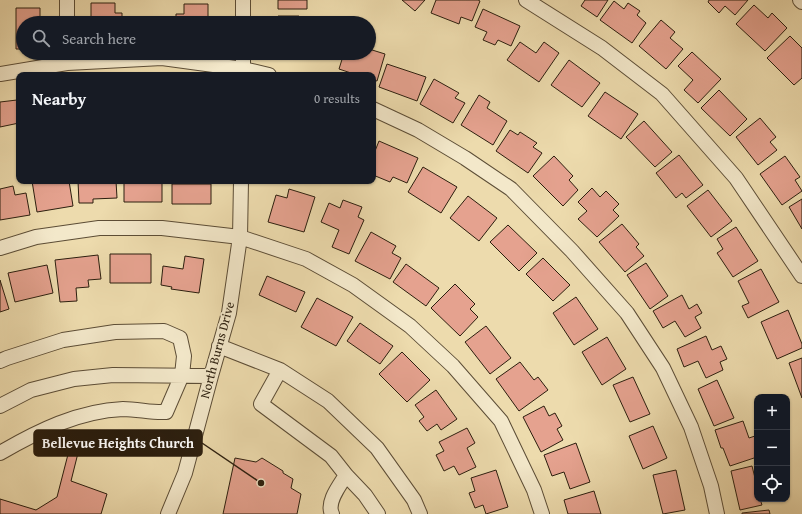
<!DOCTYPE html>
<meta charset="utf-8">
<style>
body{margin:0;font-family:"Gentium Book Plus",serif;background:#20242c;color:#f1f3f6}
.controls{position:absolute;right:12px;bottom:12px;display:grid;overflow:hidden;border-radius:8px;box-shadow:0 1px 3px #0004}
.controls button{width:36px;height:36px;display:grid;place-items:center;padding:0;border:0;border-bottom:1px solid #363941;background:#171b24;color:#f1f3f6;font:20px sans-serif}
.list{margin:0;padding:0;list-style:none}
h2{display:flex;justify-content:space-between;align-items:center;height:52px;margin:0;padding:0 16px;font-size:17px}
h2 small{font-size:13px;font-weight:400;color:#9ea1a6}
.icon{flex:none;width:22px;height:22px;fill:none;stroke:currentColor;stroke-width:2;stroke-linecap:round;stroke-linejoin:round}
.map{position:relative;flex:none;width:802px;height:514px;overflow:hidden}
.search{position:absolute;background:#171b24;box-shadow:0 1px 3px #0004;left:16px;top:16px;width:360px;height:44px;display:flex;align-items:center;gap:10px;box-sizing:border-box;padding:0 14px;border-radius:22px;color:#9ea1a6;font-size:15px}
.panel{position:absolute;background:#171b24;box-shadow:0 1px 3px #0004;left:16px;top:72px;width:360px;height:112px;border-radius:8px}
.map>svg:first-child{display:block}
.building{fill:#e5a28f;stroke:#2b1e0e}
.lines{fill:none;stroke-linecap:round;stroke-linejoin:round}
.minor-casing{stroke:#5c4d36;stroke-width:16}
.minor{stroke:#f3e8ca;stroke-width:14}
.labels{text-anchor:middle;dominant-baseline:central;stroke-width:4;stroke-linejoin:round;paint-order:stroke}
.street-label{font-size:13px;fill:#2b1e0e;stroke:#f3e8ca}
.leader{fill:none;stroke:#2b1e0e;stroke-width:1.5}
.callout-dot{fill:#2b1e0e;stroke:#f3e8ca;stroke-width:1.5}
.callout{fill:#2b1e0e;stroke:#2b1e0e;stroke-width:1.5}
.callout-label{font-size:14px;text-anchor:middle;font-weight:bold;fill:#fff}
</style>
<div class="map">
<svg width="802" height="514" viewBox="0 0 802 514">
<rect width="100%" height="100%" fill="#eddbad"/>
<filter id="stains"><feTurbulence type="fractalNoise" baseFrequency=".005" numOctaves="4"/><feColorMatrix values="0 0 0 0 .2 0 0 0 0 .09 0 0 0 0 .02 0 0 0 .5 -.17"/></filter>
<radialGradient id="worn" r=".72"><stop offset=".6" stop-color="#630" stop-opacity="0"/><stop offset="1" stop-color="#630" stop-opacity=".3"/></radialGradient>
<!-- building -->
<path class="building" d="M278 0H307V9H278Z
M402 0H425L415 11Z
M436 0H478L480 1 472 21 461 17 459 24 431 13Z
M585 0H608L597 17 581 6Z
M709 0H748L735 15 725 6 719 13 708 2Z
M614 1 624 9 628 3 640 11 637 15 646 23 632 43 600 20Z
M91 3H115V13H122V23H91Z
M184 4H208V23H176V14H184Z
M754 5 768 18 772 13 787 28 765 51 736 24Z
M16 8H40V23H23V49H16Z
M483 9 520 26 511 46 498 40 495 45 483 40 487 32 475 27Z
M278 16H299V23H278Z
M661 20 675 32 670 38 683 49 666 69 639 46Z
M790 36 802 48V78L794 85 767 58Z
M520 42 536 53 544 42 559 53 539 82 507 60Z
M369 49 385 54 377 81 373 80V75H357L339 69 344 53H369Z
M692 52 721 79 698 103 684 90 693 80 678 66Z
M278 53H299V57H278Z
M569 60 600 83 582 107 551 85Z
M387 64 426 77 417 101 379 87Z
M434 79 459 93 455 98 465 103 453 123 420 104Z
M719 90 747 119 730 136 701 108Z
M605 92 638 114 621 139 588 116Z
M479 95 490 102 487 108 507 121 493 145 461 125Z
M17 100 19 113V123L0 127V102Z
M760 118 776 137 770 142 777 150 758 165 736 137Z
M644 121 672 152 655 167 626 137Z
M510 130 518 135 520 132 537 143 533 147 542 153 528 173 496 151Z
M379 141 418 158 407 183 393 177 390 182 373 175V156Z
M679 155 703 185 686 198 682 193 676 198 656 173Z
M554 156 573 176 569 180 578 190 563 206 533 176Z
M785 156 800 177 795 180 802 191 782 205 760 174Z
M423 167 457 187 441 213 408 192Z
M32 181H69L73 206 37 212Z
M78 181H116L117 198 93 199V203H79Z
M124 181H162V202H124Z
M172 184H211V204H172Z
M13 186 15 195 26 193 30 215 0 220V189Z
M592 188 600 197 606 191 619 204 613 210 619 216 597 237 578 219 587 211 578 202Z
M289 189 315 197 304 232 268 222 276 195 287 198Z
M708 190 732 221 711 237 687 206Z
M468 196 497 218 479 241 450 218Z
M802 199V229L789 207Z
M343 200 362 207 358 217 364 220 349 254 332 247 339 230 321 222 329 203 340 208Z
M622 224 639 244 636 247 644 256 625 272 599 242Z
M508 225 537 253 519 271 490 242Z
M736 227 758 261 733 277 717 253 723 249 717 239Z
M371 232 396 246 392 253 401 258 390 279 355 261Z
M110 254H151V283H110Z
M98 255 101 279 88 280 89 287 76 288 77 301 60 302 55 260Z
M185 256 204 259 199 293 171 289 172 287 161 285 163 266 183 269Z
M543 258 570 285 553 301 526 274Z
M646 263 668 296 650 309 627 275Z
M406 264 439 288 426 306 393 282Z
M47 265 53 293 15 302 8 273Z
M761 269 779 302 748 318 742 306 749 303 738 281Z
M267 276 305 292 296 312 259 295Z
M0 280 9 309 0 312Z
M455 284 475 304 470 309 478 317 460 336 431 308Z
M682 295 689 309 697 304 702 313 695 317 701 328 685 337 675 321 663 328 653 311Z
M576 297 598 329 574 345 553 313Z
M317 298 353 317 336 346 301 327Z
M788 310 802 344V348L777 359 761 322Z
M360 323 393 346 380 364 347 341Z
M486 326 511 358 490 374 465 342Z
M706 336 712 350 721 346 727 359 720 362 723 370 706 378 698 361 684 367 677 349Z
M607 337 626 369 602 385 582 352Z
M402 352 430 380 407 402 379 374Z
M802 358V398L789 363Z
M520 362 534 380 538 377 548 390 519 411 496 379Z
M633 377 650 414 630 422 613 385Z
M717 380 734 418 714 426 698 389Z
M436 390 457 419 441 430 437 424 427 431 419 421 424 417 415 405Z
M544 406 549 416 555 413 562 426 557 429 563 440 541 452 523 417Z
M743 421 749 438 755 436 757 441V457L730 466 723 448H721L715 430Z
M653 426 667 458 643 469 629 436Z
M467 428 475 443 467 448 476 467 459 475 454 466 444 471 436 455 444 451 439 442Z
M73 435 82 437 71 481 107 494 101 514H0V499L36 510 57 497Z
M576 443 590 482 570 489 564 472 552 476 544 455Z
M235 458 256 462 262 458 283 471V473L293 479 291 488 301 494 297 514H223Z
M752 466 757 486V499H760L762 505 740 510 731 471Z
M496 470 508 507 486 514 483 505 475 508 469 493 475 491 471 478Z
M676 470 685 510 663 514 653 475Z
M594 491 601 514H568L564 500Z
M769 510 770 514H742V513Z"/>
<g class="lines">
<!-- minor casing -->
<g class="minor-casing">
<path id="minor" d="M67 0V23
M243 0V23
M526 0 602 48 662 94 736 178 802 276
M800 0 802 2
M0 74 67 63 162 58 243 69 269 75
M243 75V53
M373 109 418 130 465 158 511 189 572 251 627 313 663 368 691 427 711 486 717 514
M0 248 36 237 99 228H162L240 237 306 259 353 285 410 326 453 366 501 421 534 490 542 514
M219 346 280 370 328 401 377 448 414 500 420 514
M0 361 7 358 63 340 115 332 164 331 180 338 184 356 182 375 166 412C152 413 138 409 123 409 78 411 38 431 0 453
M280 370 261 404 331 456 346 475C340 485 326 502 332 514
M0 406 31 390 74 379 113 375 211 376
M346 475 365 495 378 514
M168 514 185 473 211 376 229 313 240 237 241 181"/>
</g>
<!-- minor -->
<use href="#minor" class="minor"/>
</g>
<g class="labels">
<!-- street labels -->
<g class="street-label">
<text transform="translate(217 350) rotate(-75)">North Burns Drive</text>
</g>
</g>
<!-- callouts -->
<path class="leader" d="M261 483L202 443"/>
<circle class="callout-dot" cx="261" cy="483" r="4"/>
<rect class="callout" x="34" y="430" width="168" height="26" rx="4"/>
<g class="callout-label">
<text x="118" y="448">Bellevue Heights Church</text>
</g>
<rect width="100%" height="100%" filter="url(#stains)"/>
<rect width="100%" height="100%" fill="url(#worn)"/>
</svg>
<div class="controls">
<button>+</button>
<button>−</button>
<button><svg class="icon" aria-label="locate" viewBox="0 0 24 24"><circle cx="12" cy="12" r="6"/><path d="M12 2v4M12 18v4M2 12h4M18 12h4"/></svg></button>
</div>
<div class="search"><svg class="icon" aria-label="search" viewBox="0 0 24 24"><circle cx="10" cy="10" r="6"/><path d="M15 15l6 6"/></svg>Search here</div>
<section class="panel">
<h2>Nearby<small>0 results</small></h2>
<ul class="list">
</ul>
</section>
</div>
